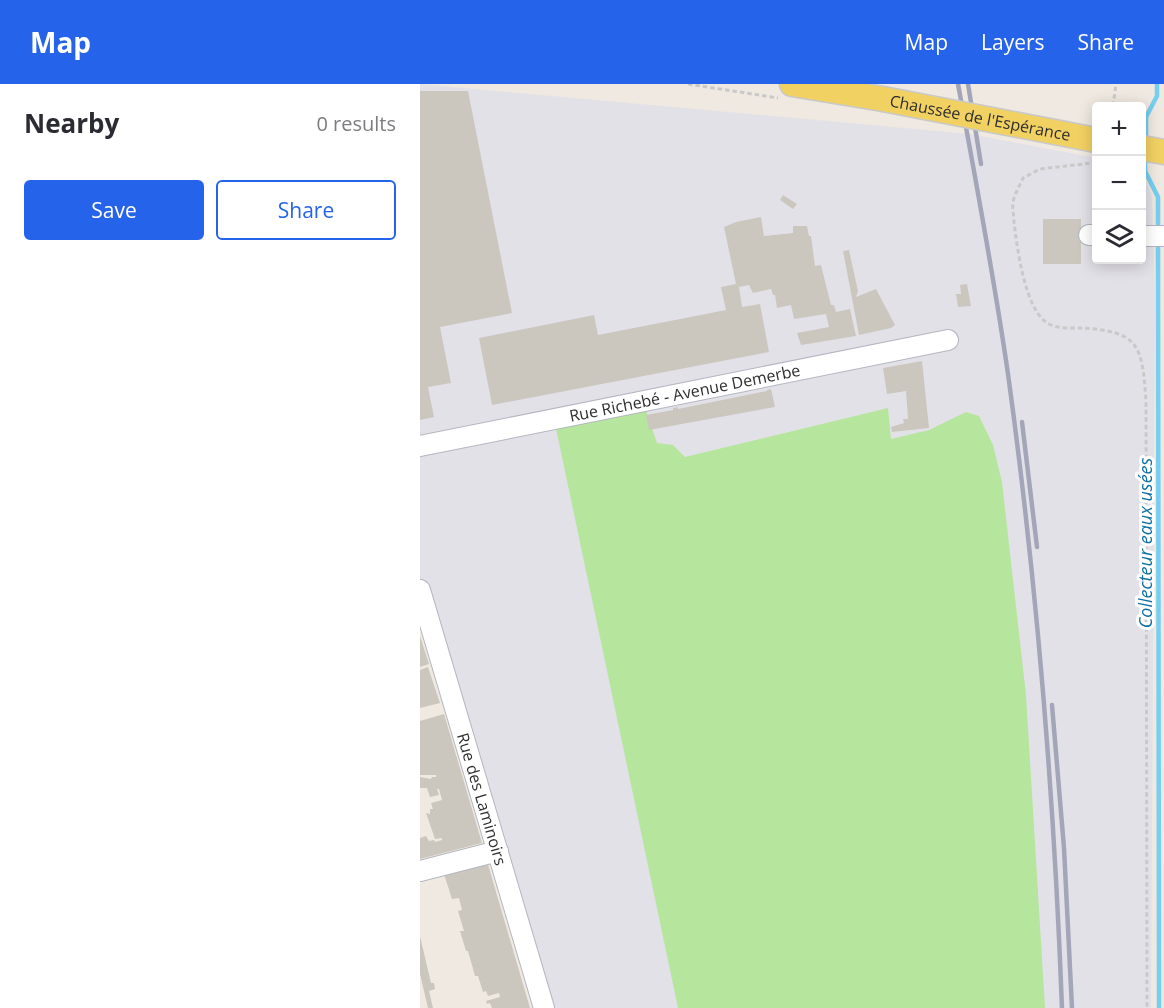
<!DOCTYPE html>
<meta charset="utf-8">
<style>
body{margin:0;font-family:"Open Sans",sans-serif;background:#f7f7f7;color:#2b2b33}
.controls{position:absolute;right:18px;top:18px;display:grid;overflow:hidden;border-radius:6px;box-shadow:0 3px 15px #0003}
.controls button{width:54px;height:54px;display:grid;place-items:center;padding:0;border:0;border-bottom:2px solid #e1e1e2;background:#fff;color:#2b2b33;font:30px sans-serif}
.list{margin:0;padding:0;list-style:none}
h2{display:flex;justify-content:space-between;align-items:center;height:78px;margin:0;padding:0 24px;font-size:26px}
h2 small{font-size:20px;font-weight:400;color:#7c7c81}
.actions{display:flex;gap:12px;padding:18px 24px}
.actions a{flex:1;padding:14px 0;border:2px solid #2563eb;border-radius:6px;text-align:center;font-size:21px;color:#2563eb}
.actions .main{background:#2563eb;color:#fff}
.icon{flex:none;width:33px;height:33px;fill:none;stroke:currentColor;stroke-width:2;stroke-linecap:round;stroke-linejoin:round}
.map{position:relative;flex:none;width:744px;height:924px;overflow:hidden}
header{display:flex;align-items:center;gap:36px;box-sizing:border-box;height:84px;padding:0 30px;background:#2563eb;color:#fff}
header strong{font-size:28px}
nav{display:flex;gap:33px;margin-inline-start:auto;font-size:21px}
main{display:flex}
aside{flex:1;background:#fff}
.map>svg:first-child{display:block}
.industrial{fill:#e3e1e8}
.green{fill:#b6e59e}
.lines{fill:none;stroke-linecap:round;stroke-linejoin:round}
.stream{stroke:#75cff0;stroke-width:4.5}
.building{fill:#cbc7bf}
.minor-casing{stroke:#b4b7c1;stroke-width:22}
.major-casing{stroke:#c9c9c9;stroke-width:27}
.path{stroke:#c9c9c9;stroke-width:3;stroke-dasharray:4.5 3;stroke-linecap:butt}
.minor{stroke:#fff;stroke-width:20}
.major{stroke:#f2d163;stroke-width:24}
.rail{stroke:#a3a6b8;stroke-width:4.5}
.major-bridge-casing{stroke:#c9c9c9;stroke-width:27;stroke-linecap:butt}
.major-bridge{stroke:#f2d163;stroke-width:24}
.labels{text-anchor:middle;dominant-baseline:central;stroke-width:6;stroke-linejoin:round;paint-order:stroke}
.street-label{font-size:16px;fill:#2e2e2e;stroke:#fff}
.water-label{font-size:18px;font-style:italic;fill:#0d6fa3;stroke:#fff}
</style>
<header>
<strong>Map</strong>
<nav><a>Map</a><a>Layers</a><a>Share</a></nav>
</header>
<main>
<aside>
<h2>Nearby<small>0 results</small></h2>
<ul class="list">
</ul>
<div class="actions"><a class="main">Save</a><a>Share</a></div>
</aside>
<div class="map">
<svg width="744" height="924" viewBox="0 0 744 924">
<rect width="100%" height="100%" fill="#efe9e1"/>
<!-- industrial -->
<path class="industrial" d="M0 0 550 50 676 74V176H722V87L732 113 735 210 731 924H124L0 506Z"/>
<!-- green -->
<path class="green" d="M223 317 237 359 253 361 265 373 468 324 471 355 509 346 546 328 559 332 573 361 582 398 606 611 625 924H258L134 335Z"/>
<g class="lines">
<!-- stream -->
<path class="stream" d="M726 57V33L737 12V0
M725 72V87L738 113V147
M738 156 739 924"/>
</g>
<!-- building -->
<path class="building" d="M0 7H48L92 229 20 243 31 299 8 303 14 333 0 336Z
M363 111 377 120 373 125 360 116Z
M341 133 344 152 373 149V142H387L389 152H391L395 182 401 181 411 221H414L416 228 430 225 436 252 381 261 377 249 409 243 406 230 374 235 371 221 357 224 355 211H353L351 205 333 209 329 201 319 203 322 223 340 220 349 268 72 321 59 254 174 231 178 251 306 226 301 203 316 200 304 143 316 138Z
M623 135H661V180H623Z
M429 166 438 207 436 213 456 205 475 241 471 244 439 251 423 167Z
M547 200 551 222 538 223 536 210H541L540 201Z
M502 277 509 344 472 348 471 343 484 339 483 335H488L486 307 467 310 463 284Z
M351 305 355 323 229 346 226 331 253 326V324L258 323V325L347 307V306Z
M0 552 9 580 0 583Z
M8 583 20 619 0 624V586Z
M24 630 62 759 0 775V754L6 752 9 757 14 756 15 758 22 756V754L15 755 6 729 10 730V725H13L11 719 22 716 19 705H17L19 711 10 713 7 704H0V693L11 695 12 693H16V691H0V637Z
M67 777 86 842 110 924H72L70 919 67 920 66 917 80 913 79 909 68 912 66 907 63 908 58 892H55L48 867H46L40 847H44L38 827 42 826 39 814 32 815 24 790Z
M0 852 11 899H14L15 905 9 907 13 924H8L0 890Z"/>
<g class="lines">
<!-- minor casing -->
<g class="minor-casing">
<g id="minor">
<path d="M669 151H676"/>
<path d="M722 152H744"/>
<path id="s1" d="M0 362 528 256"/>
<path id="s2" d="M0 506 124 924"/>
<path d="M0 787 78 767"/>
</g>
</g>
<!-- major casing -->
<g class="major-casing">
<path id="major" d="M372 0 463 15
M722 64 744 68"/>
</g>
<!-- path -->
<path class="path" d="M268 0 358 14
M693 22 696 0
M675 75 672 79 620 85 603 94C600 101 594 111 593 119 592 125 594 132 594 138 597 163 605 228 629 240 639 245 651 244 661 244 721 247 722 263 726 317L727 924"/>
<!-- minor -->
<use href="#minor" class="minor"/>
<!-- major -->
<use href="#major" class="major"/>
<!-- rail -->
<path class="rail" d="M538 0C556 97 574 193 588 290 617 500 634 712 642 924
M548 0 561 80
M602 338 617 463
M632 621 644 764 652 924"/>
<!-- major-bridge casing -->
<g class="major-bridge-casing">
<g id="major-bridge">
<path id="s3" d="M463 15 676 56"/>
</g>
</g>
<!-- major-bridge -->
<use href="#major-bridge" class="major-bridge"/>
</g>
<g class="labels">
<!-- street labels -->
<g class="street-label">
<text stroke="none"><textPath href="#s3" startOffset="99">Chaussée de l'Espérance</textPath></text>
<text stroke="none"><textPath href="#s1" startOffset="270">Rue Richebé - Avenue Demerbe</textPath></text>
<text stroke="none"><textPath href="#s2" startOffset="218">Rue des Laminoirs</textPath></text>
</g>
<!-- water labels -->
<g class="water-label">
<text transform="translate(725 459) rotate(-90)">Collecteur eaux usées</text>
</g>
</g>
</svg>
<div class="controls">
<button>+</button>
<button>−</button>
<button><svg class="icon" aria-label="layers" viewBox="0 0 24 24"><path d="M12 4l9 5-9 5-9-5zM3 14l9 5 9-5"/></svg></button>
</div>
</div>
</main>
